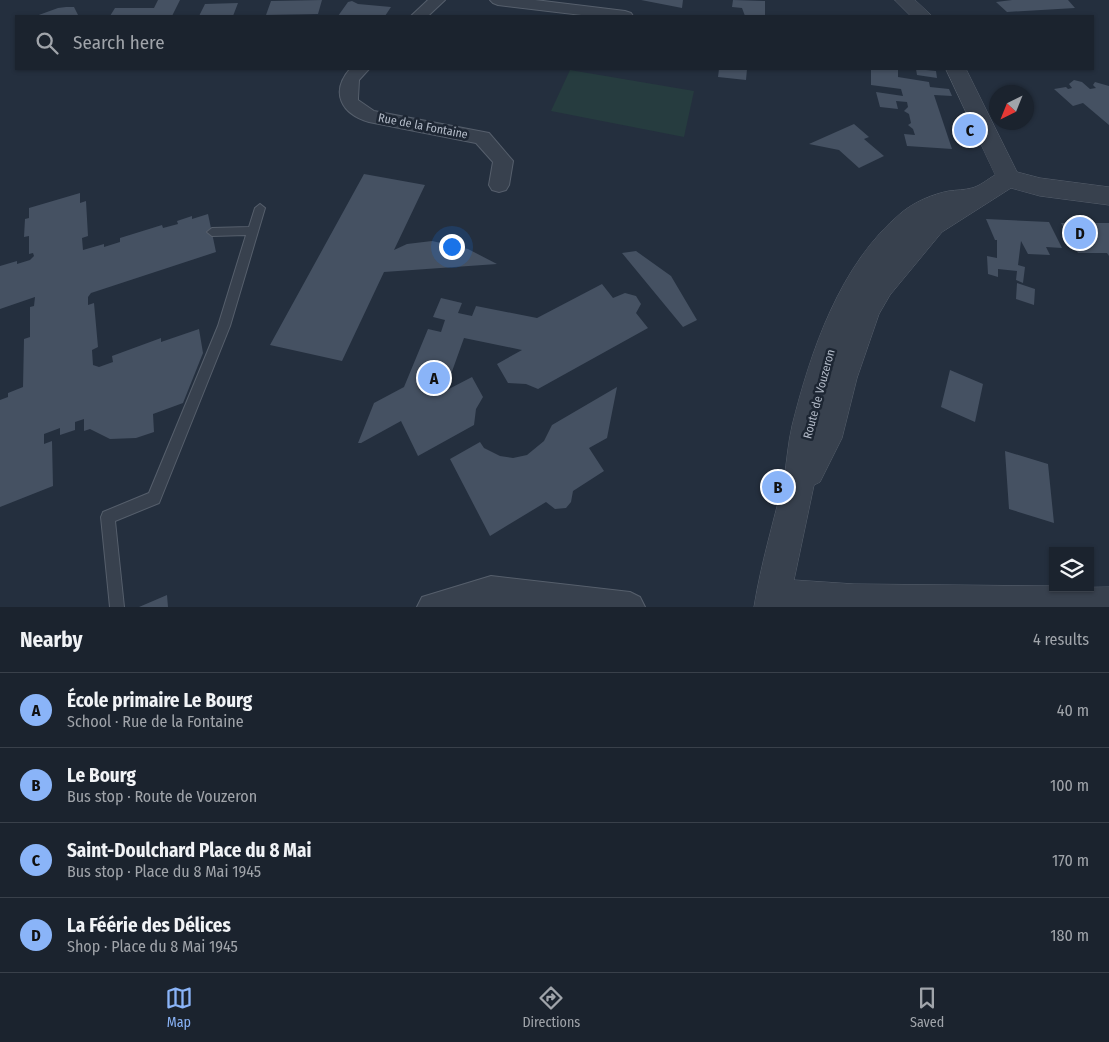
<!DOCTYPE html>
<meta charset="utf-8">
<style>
body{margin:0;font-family:"Fira Sans Condensed",sans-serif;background:#282f3a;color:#f1f3f6}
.controls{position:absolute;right:15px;bottom:15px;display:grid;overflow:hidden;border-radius:0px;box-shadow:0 1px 4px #0004}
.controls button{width:45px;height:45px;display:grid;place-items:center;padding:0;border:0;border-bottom:1px solid #39404a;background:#1b232e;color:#f1f3f6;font:25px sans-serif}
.compass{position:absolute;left:989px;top:85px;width:45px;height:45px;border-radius:50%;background:#1b232e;box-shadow:0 1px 4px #0004;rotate:223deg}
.you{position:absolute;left:451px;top:246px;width:18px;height:18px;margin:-12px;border:4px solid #fff;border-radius:50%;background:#1a73e8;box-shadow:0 0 0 8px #1a73e833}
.badge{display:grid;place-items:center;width:32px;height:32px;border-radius:50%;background:#8ab4f8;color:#111;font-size:16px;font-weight:700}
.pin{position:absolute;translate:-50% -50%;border:2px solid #fff;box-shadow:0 1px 5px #0006}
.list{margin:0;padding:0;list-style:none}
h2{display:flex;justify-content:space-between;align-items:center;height:65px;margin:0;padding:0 20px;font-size:21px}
h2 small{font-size:16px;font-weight:400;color:#a0a4aa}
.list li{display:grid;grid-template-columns:32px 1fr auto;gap:15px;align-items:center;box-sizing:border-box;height:75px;padding:0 20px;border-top:1px solid #39404a}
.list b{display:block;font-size:19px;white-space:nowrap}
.list p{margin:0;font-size:16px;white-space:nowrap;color:#a0a4aa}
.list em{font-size:16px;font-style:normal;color:#a0a4aa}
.icon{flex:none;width:28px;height:28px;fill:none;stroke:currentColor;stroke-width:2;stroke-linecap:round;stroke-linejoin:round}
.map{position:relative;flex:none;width:1109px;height:607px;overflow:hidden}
.search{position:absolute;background:#1b232e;box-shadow:0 1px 4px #0004;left:15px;right:15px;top:15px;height:55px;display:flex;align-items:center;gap:12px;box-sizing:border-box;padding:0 18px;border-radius:0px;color:#a0a4aa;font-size:19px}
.sheet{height:365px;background:#1b232e}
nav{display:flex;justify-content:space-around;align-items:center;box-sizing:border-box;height:70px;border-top:1px solid #39404a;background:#1b232e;font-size:14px;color:#a0a4aa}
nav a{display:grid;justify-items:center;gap:2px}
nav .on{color:#8ab4f8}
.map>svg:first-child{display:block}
.green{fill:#263c3f}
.building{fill:#455162}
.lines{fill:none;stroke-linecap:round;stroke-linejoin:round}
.service-casing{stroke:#565f6c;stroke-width:2}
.minor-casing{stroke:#565f6c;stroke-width:2}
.tertiary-casing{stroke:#565f6c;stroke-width:1}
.service{fill:#38414e;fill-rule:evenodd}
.minor{fill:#38414e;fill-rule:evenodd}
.tertiary{fill:#38414e;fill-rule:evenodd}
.labels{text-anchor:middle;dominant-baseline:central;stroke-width:5;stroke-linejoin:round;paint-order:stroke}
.street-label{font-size:12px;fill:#b4bcc9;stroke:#1d2633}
</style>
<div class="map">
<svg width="1109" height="607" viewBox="0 0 1109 607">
<rect width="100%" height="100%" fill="#242f3e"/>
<!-- green -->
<path class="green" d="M570 70 694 91 684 137 551 111Z"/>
<!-- building -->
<path class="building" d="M158 0H180L172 16H110L115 8H154Z
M322 0 318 14 266 15 271 1Z
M641 0H683L682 8Z
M733 0 765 1V16H745L742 8 732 7Z
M1012 0H1068L1075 8 1007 12 996 2Z
M352 1 358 4 391 7 385 16H338L348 2Z
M238 3 233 16H199L205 4Z
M66 7H74L78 15 36 16 58 8Z
M719 69H747L746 80 718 77Z
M871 69H898V77L929 82 930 87 949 89 952 96 934 95 952 149 907 146 904 134 915 135 913 129 908 125 911 123 909 114 904 111 908 107 907 102 896 101 898 109 880 107 876 92 903 96 901 89 871 85Z
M916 69 936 71 937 78 917 75Z
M1074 80 1082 82 1090 89 1096 88 1093 85 1095 82 1109 86V125L1083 103 1073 106 1054 89 1066 87 1068 89 1072 88 1069 84Z
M854 124 869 137 864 139 884 156 859 168 839 150 809 144Z
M364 174 425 185 394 250 407 244 432 241 468 249 497 264 384 272 342 361 270 345Z
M80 193V203L86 201 88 236 82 238 83 250 104 244V247L120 242V238L162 225 163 228 178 224 177 221 192 216V219L208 214 216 252 91 293 88 297V305L94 303 98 347 92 350 93 365 99 367 113 362 112 356 161 338V342L199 329 203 353 183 403 153 414 154 432 136 438 110 439 90 429 84 431V419L75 422V430L60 435V428L44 434V444L52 441 53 486 0 507V400L8 397V393L23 387 24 339 30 337V307L34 306 35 297 0 309V266L17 261V264L30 260 34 256 33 253 29 254V236L24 237 25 219 29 218V208Z
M986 219 1049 222 1062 248 1046 247 1050 255 1028 254 1021 241 1018 265 1025 267 1023 283 1016 280 1017 271 998 269V277L988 274 987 256 997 258V240H995Z
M1061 223H1109V256L1107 253H1078Z
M636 251 671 276 697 320 683 327 622 253Z
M1017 283 1035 289 1034 305 1016 299Z
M602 284 613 298 625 293 636 296 641 304 636 313 648 328 538 389 526 384 508 383 497 364 522 350 464 338 445 391 472 377 483 397 476 409 474 425 418 456 401 421 361 443H358L374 403 404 387 428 329 441 332 445 320 433 317 441 298 462 303 458 313 472 316 476 306 537 318Z
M950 370 983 384 975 422 941 407Z
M617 387 607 438 589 448 604 471 573 491 571 502 566 508 555 509 546 502 490 536 450 459 480 442 484 448 500 456 513 458 527 455 544 441 552 425Z
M1005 451 1048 464 1054 523 1009 509Z
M167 595 168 607H139Z"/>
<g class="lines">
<!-- service casing -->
<g class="service-casing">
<path id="service" d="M260 204 265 208 230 326 159 503 115 521 124 607H110L101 517 103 512 149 493 218 326 246 235 212 236 207 232 212 228 249 227 255 208Z"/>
</g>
<!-- minor casing -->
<g class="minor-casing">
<path id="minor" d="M428 0H445L428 16H411Z
M490 0H535L625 11 631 13 633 16H590L498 5 493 3Z
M350 69H369L359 80 358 98V100L374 111 489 133 513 161 509 185 506 190 499 192 492 190 489 185 493 162 476 143 369 122C341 114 330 92 350 69Z
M491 576 630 592 640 597 645 607H417L422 597Z"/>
</g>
<!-- tertiary casing -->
<g class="tertiary-casing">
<path id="tertiary" d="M895 0H915L932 16H911Z
M946 69H966L1017 172 1040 178 1109 187V205L1040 196 1011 188 942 232 890 295 879 314 857 378 842 438 820 482 814 485 794 580 854 584 1053 586V588L1109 587V607H754C761 563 774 521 784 478 787 461 788 443 792 426 811 350 840 264 901 213 914 202 933 194 949 191 956 190 965 190 972 188 980 186 988 179 995 175Z"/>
</g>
<!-- service -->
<use href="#service" class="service"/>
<!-- minor -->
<use href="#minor" class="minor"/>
<!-- tertiary -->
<use href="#tertiary" class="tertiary"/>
</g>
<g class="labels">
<!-- street labels -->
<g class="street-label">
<text transform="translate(423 126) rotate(11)">Rue de la Fontaine</text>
<text transform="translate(819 394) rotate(-75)">Route de Vouzeron</text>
</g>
</g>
</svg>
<div class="controls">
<button><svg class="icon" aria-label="layers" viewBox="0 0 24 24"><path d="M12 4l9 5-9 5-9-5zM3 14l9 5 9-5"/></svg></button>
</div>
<svg class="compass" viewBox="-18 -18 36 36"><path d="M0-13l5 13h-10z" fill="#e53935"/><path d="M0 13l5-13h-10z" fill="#a0a4aa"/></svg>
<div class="you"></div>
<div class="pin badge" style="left:434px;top:378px">A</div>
<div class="pin badge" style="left:778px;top:487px">B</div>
<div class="pin badge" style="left:970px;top:130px">C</div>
<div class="pin badge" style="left:1080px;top:233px">D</div>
<div class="search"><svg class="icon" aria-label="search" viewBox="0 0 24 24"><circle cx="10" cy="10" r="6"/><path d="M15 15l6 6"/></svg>Search here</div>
</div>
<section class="sheet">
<h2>Nearby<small>4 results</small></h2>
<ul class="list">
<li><span class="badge">A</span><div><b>École primaire Le Bourg</b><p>School · Rue de la Fontaine</p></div><em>40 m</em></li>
<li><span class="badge">B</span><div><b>Le Bourg</b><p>Bus stop · Route de Vouzeron</p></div><em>100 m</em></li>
<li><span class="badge">C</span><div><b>Saint-Doulchard Place du 8 Mai</b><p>Bus stop · Place du 8 Mai 1945</p></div><em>170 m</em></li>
<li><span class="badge">D</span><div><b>La Féérie des Délices</b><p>Shop · Place du 8 Mai 1945</p></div><em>180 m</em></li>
</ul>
</section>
<nav>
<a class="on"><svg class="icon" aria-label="map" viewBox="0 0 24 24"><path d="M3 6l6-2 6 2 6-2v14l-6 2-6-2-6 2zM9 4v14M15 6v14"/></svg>Map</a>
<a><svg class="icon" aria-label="directions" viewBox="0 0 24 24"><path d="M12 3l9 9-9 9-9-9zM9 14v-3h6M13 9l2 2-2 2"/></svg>Directions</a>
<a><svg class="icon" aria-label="saved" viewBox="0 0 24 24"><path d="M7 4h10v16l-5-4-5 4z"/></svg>Saved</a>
</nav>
